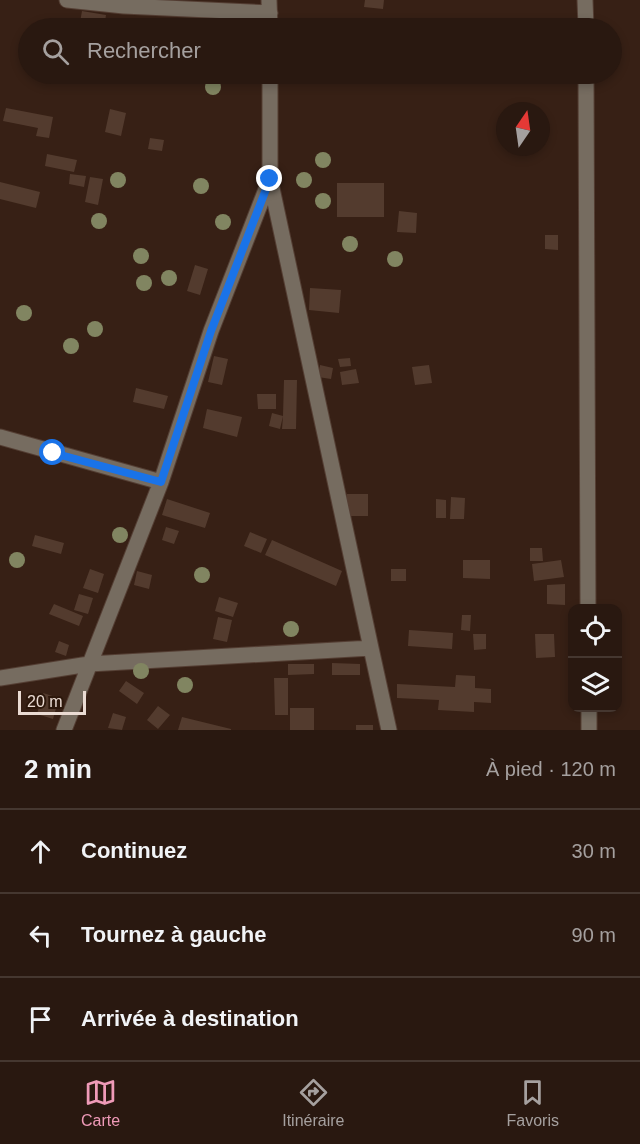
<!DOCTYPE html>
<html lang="fr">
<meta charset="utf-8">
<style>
body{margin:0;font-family:Arial,sans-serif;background:#35251e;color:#f1f3f6}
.controls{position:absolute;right:18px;bottom:18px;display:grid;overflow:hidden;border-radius:12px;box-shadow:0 3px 9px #0003}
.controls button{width:54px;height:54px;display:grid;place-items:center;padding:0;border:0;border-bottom:2px solid #453730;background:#291810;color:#f1f3f6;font:30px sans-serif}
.compass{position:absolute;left:496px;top:102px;width:54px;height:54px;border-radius:50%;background:#291810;box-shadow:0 3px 9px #0003;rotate:13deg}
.scale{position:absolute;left:18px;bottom:15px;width:68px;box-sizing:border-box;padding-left:6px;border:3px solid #eadbd3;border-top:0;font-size:16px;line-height:21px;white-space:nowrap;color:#eadbd3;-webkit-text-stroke:4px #2c170b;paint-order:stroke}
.stop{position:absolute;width:18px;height:18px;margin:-14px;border:4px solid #1a73e8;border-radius:50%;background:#fff}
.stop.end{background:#1a73e8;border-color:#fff;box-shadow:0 2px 6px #0008}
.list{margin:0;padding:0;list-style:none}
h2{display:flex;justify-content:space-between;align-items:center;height:78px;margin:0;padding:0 24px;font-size:26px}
h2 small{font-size:20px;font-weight:400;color:#a5a09f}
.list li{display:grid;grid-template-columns:39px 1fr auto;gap:18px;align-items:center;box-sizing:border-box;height:84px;padding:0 24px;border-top:2px solid #453730}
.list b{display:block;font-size:22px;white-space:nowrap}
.list em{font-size:20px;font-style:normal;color:#a5a09f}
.icon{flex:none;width:33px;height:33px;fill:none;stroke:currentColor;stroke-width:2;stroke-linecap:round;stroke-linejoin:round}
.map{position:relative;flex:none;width:640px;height:730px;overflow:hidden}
.search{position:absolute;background:#291810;box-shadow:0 3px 9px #0003;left:18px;right:18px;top:18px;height:66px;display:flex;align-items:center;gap:15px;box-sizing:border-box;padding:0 21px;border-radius:33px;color:#a5a09f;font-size:22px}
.sheet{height:330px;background:#291810}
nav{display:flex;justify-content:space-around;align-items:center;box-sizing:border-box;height:84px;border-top:2px solid #453730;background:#291810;font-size:16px;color:#a5a09f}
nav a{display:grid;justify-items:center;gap:3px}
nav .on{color:#ef9ab8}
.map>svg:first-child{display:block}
.building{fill:#533b2e}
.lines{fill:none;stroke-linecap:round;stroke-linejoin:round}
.minor-casing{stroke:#543e33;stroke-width:17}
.minor{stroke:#766c60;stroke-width:15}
.tree{fill:#818561}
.route{stroke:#1a73e8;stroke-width:8}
</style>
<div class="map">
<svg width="640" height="730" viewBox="0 0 640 730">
<rect width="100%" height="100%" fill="#372015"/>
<!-- building -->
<path class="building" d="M365 0H384L383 9 364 7Z
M82 11 106 15 104 28H79Z
M6 108 53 117 49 138 36 136 38 128 3 121Z
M110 109 126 113 121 136 105 132Z
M150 138 164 140 162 151 148 149Z
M47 154 77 160 74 172 45 166Z
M70 174 86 176 84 187 69 184Z
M90 177 103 179 98 205 85 202Z
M0 182 40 192 36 208 0 199Z
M337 183H384V217H337Z
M399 211 417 213 416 233 397 232Z
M545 235H558V250L545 249Z
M195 265 208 269 200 295 187 291Z
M310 288 341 290 339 313 309 310Z
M214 356 228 359 222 385 208 382Z
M350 358 351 366 340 367 338 359Z
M320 365 333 368 331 379 318 377Z
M429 365 432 383 415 385 412 367Z
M356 369 359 383 342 385 340 372Z
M284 380H297L296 429H282L283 416 280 429 269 426 272 413 283 416Z
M136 388 168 396 164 409 133 402Z
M257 394H276V409H258Z
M207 409 242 417 237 437 203 428Z
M347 494H368V516H347Z
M451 497 465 498 464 519H450Z
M167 499 210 513 205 528 162 515Z
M436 499 446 500V518H436Z
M166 527 179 531 174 544 162 540Z
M250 532 267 539 261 553 244 546Z
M35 535 64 543 61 554 32 546Z
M272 540 342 571 336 586 265 555Z
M530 548H542L543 561H530Z
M463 560H490V579L463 578Z
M561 560 564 577 534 581 532 564Z
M90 569 104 574 98 593 83 588Z
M391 569H406V581H391Z
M137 571 152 575 149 589 134 585Z
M565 584V605L547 604V585Z
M79 594 93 598 88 614 74 610Z
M219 597 238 603 233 617 215 611Z
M54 604 83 616 79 626 49 614Z
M462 615H471L470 631 461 630Z
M218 617 232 620 227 642 213 639Z
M409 630 453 633 452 649 408 646Z
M473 634H486V649L474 650Z
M535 634H554L555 657 536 658Z
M59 641 69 645 66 656 55 652Z
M332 663 360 664V675H332Z
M288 664H314V674L288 675Z
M456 675 475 676V688L491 689V703L474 702V712L438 710 439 700 397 698V684L455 687Z
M274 678H288V715H275Z
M126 681 144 693 137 704 119 691Z
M43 693 59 698 53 719 37 714Z
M158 706 170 715 158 729 147 720Z
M290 708H314V730H290Z
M113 713 126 717 122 730 108 728Z
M182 717 231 729V730H178Z
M356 725H373V730H356Z"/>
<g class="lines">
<!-- minor casing -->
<g class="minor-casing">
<path id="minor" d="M67 0 124 6 270 13
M269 0 270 28
M585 0 586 28
M586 74 588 608
M270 179 371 648
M0 437 161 482
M0 678 89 664 371 648 389 730
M589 708V730
M64 730 161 482 211 331 270 179V74"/>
</g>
<!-- minor -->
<use href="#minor" class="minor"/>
</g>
<!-- trees -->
<g class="tree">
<circle cx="213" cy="87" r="8"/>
<circle cx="323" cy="160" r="8"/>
<circle cx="118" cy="180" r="8"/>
<circle cx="304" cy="180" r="8"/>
<circle cx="201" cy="186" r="8"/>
<circle cx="323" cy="201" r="8"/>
<circle cx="99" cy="221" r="8"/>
<circle cx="223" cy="222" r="8"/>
<circle cx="350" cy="244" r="8"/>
<circle cx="141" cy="256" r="8"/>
<circle cx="395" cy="259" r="8"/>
<circle cx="169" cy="278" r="8"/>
<circle cx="144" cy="283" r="8"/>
<circle cx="24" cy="313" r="8"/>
<circle cx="95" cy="329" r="8"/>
<circle cx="71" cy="346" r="8"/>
<circle cx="120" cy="535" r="8"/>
<circle cx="17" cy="560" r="8"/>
<circle cx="202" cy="575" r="8"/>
<circle cx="291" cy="629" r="8"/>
<circle cx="141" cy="671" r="8"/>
<circle cx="185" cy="685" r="8"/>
</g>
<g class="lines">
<!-- route -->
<path class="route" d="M53 453 161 482 211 331 270 179"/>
</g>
</svg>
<div class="controls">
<button><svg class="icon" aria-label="locate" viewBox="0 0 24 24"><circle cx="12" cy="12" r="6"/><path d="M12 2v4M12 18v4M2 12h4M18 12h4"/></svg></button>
<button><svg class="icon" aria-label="layers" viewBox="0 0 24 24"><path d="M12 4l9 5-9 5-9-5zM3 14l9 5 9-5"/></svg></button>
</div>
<svg class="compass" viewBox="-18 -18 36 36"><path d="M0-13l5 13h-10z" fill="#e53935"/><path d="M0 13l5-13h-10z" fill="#a5a09f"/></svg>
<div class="scale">20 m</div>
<div class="stop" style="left:53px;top:453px"></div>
<div class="stop end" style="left:270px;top:179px"></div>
<div class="search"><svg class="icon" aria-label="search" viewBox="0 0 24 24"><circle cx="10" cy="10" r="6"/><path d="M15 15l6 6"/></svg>Rechercher</div>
</div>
<section class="sheet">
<h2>2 min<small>À pied · 120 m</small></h2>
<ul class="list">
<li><svg class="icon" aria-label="ahead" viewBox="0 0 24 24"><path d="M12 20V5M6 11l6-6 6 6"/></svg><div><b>Continuez</b></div><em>30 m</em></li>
<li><svg class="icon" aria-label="left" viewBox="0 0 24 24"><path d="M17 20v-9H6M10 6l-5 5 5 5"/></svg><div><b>Tournez à gauche</b></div><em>90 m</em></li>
<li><svg class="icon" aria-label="arrive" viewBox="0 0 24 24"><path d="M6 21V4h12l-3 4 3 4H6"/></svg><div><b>Arrivée à destination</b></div></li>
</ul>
</section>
<nav>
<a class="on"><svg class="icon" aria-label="map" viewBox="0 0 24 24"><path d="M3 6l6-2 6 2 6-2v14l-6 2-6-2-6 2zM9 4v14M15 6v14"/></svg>Carte</a>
<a><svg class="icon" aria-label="directions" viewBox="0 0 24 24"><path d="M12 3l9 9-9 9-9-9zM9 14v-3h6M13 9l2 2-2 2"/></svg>Itinéraire</a>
<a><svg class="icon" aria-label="saved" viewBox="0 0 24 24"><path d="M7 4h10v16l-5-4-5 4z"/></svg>Favoris</a>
</nav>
